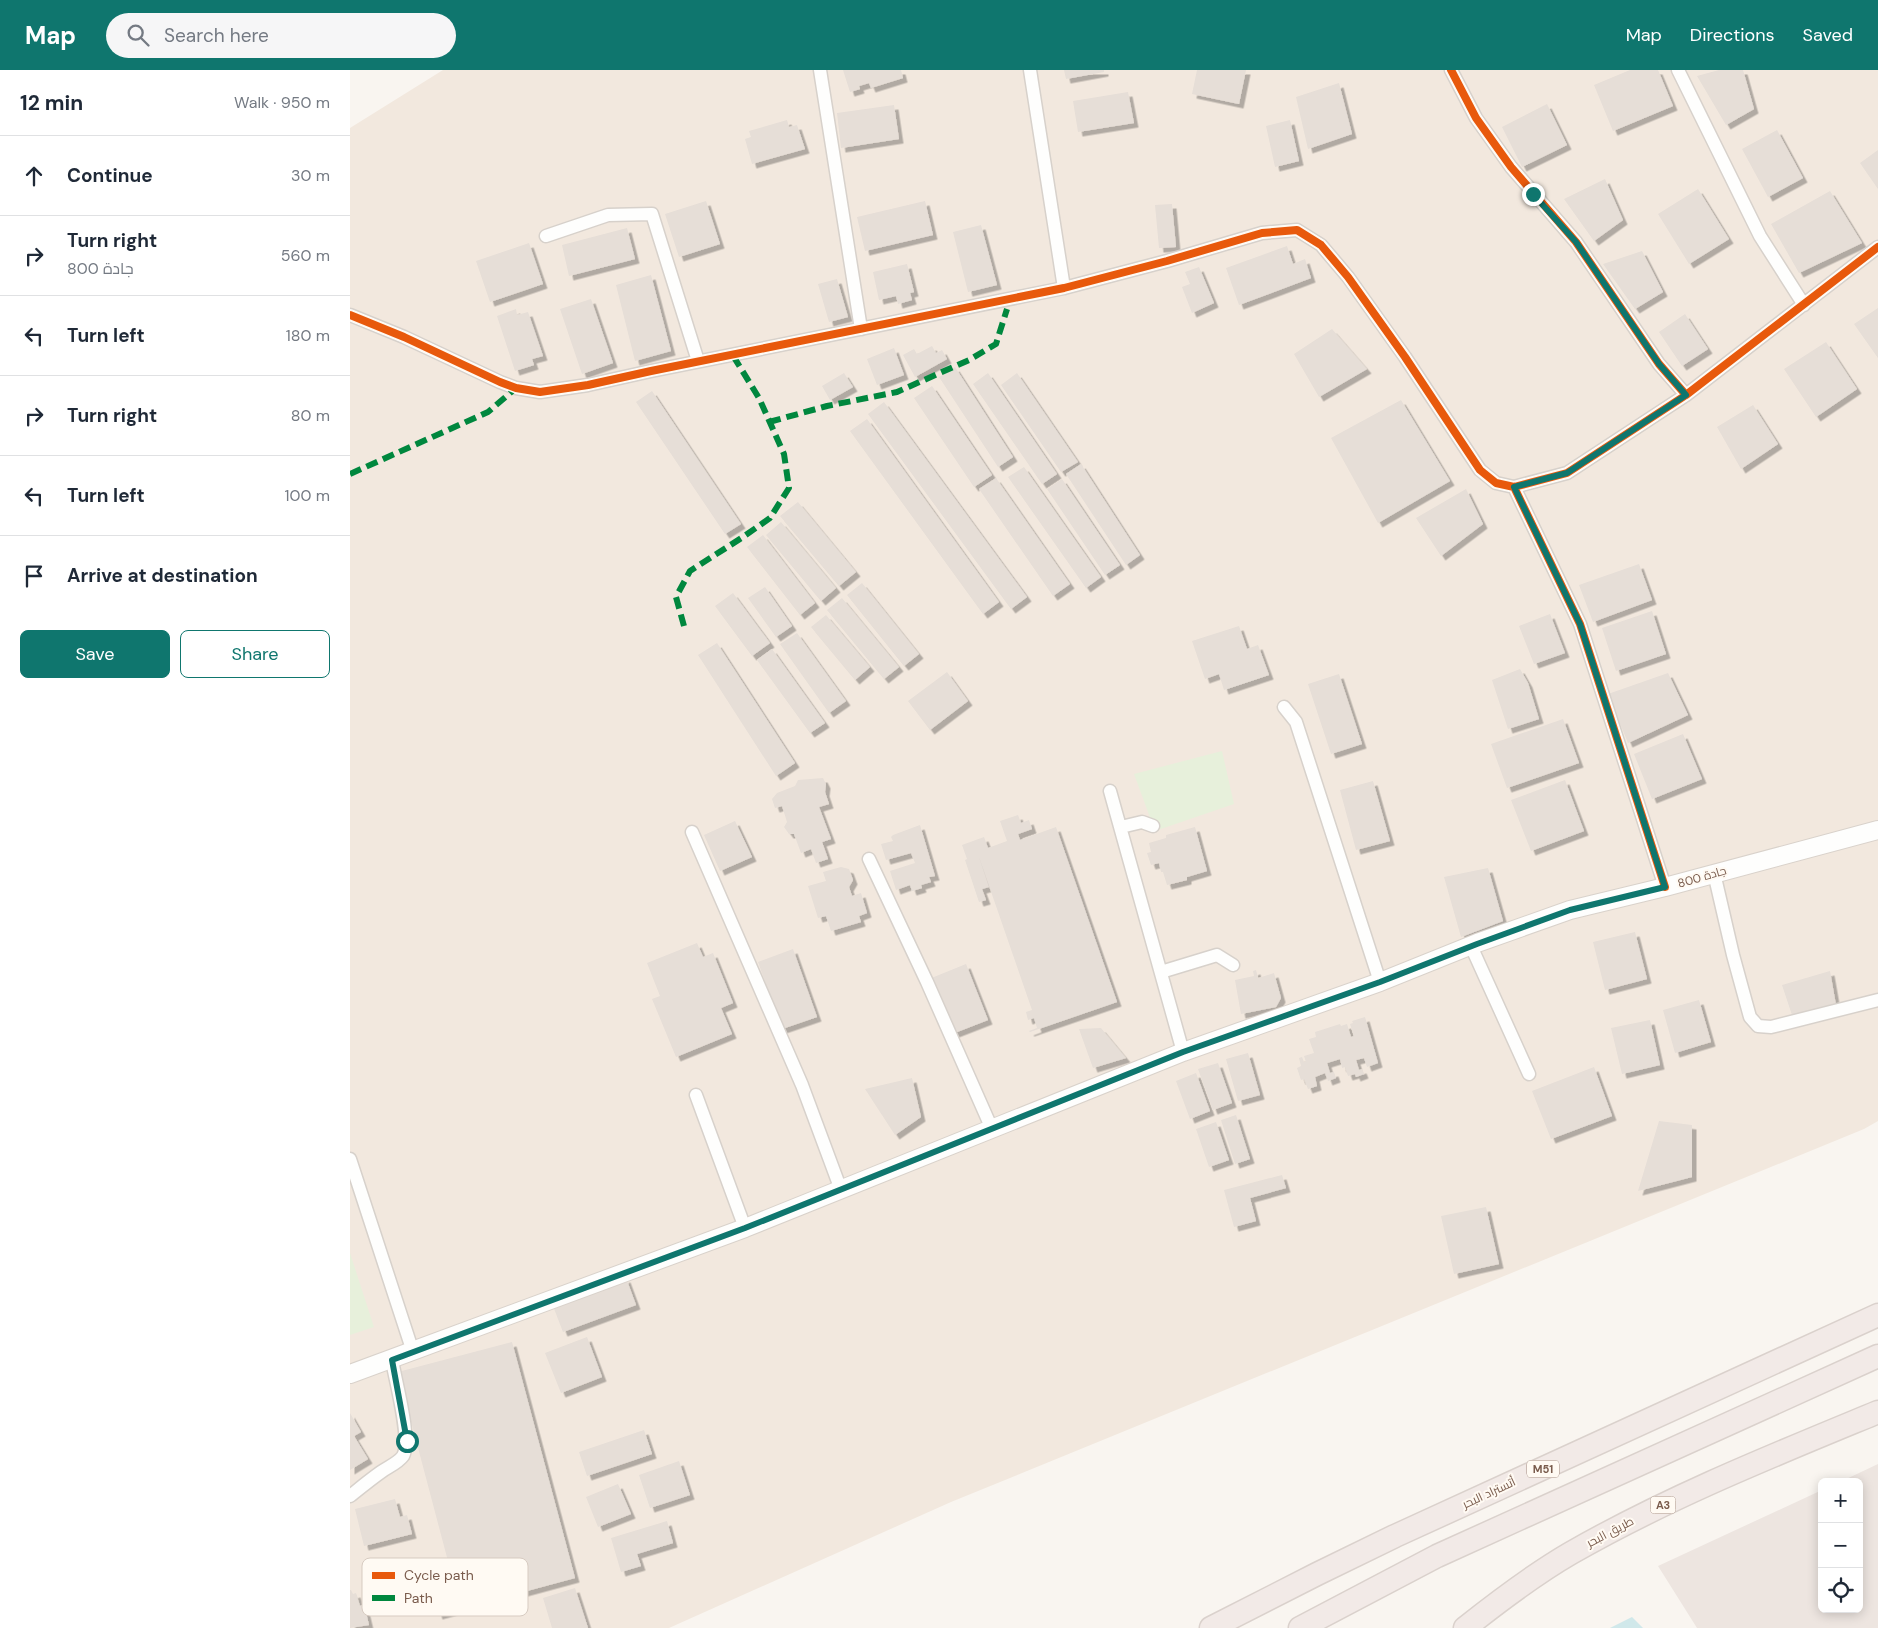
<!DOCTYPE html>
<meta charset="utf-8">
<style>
body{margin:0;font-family:"DM Sans",Cairo,sans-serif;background:#f6f6f7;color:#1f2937}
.controls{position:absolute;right:15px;bottom:15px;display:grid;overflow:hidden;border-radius:8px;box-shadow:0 2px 12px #0003}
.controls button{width:45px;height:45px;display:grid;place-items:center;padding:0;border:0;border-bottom:1px solid #e0e1e3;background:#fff;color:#1f2937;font:25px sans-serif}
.stop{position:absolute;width:15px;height:15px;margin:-11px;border:4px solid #0f766e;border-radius:50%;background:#fff}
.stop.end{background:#0f766e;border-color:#fff;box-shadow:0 1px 5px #0008}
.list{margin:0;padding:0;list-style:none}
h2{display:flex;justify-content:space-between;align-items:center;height:65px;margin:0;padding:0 20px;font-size:21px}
h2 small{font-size:16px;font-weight:400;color:#747a83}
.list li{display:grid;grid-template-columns:32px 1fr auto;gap:15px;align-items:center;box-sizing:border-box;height:80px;padding:0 20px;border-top:1px solid #e0e1e3}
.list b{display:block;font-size:19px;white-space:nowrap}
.list p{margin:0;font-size:16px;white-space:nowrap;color:#747a83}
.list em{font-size:16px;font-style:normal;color:#747a83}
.actions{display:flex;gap:10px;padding:15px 20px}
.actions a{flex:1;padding:11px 0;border:1px solid #0f766e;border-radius:8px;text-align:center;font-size:18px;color:#0f766e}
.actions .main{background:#0f766e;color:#fff}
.icon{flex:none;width:28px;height:28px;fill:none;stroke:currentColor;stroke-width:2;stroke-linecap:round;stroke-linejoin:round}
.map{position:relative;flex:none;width:1528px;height:1558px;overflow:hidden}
header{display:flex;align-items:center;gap:30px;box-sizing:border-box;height:70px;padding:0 25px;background:#0f766e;color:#fff}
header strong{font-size:24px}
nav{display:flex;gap:28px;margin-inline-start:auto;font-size:18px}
.search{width:350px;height:45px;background:#f6f6f7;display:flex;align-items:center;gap:12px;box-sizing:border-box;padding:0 18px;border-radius:28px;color:#747a83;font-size:19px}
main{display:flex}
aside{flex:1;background:#fff}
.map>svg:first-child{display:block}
.residential{fill:#f2e8de}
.industrial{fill:#ede5e0}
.green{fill:#e7f0db}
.water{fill:#d0e8ea}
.building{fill:#e6ded7;filter:url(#shadow)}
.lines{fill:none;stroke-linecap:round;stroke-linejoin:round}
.street-casing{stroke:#d7d1cb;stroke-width:15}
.secondary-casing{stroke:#d9d2cb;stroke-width:20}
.highway-casing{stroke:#dad1cc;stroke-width:25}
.street{stroke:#fefefd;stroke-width:12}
.secondary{stroke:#fefefd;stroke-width:18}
.highway{stroke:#f2eae7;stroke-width:22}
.quiet{stroke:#00873e;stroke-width:6;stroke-dasharray:12 6;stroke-linecap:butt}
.cycleway-casing{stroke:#fffaf3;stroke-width:11}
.cycleway{stroke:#e8590c;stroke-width:8}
.route{stroke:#0f766e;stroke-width:6}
.labels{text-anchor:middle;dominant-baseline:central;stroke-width:4;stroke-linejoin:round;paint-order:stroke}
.shield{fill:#fffaf3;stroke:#a28b7f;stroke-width:1}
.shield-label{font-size:11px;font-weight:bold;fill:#7a5c4d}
.street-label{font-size:12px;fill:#7a5c4d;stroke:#fffaf3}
.key{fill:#fffaf3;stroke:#d7cbc1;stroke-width:1}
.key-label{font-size:14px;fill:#7a5c4d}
</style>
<header>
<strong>Map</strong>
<div class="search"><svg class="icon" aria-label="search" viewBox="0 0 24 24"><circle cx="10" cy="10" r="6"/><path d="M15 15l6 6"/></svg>Search here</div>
<nav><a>Map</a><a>Directions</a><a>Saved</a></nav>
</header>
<main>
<aside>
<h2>12 min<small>Walk · 950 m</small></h2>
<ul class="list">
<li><svg class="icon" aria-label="ahead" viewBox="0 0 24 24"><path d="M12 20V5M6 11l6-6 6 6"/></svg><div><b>Continue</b></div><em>30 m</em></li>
<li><svg class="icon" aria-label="right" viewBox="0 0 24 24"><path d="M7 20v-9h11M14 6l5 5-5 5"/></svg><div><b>Turn right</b><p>جادة 800</p></div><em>560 m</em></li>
<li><svg class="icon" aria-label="left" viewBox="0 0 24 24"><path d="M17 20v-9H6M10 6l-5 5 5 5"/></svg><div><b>Turn left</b></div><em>180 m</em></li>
<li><svg class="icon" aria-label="right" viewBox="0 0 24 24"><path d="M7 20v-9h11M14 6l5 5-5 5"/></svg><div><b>Turn right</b></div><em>80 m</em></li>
<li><svg class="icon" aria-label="left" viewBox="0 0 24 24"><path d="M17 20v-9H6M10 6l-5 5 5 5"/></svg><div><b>Turn left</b></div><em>100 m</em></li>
<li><svg class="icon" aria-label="arrive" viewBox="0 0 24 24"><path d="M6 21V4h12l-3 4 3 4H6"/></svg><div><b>Arrive at destination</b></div></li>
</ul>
<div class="actions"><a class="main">Save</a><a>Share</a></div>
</aside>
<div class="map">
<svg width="1528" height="1558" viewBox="0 0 1528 1558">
<defs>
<filter id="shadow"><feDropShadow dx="4.5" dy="4.5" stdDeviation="0" flood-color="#0004"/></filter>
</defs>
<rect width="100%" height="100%" fill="#f9f5f0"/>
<!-- residential -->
<path class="residential" d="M93 0H1528V1051L1514 1059 601 1432 319 1558H0V58Z"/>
<!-- industrial -->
<path class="industrial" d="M1528 1394V1558H1347L1308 1496 1472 1420V1539H1509V1412H1490Z"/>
<!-- green -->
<path class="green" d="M872 681 884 734 805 761 784 704Z
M0 1183 24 1257 0 1265Z"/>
<!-- water -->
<path class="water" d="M1282 1547 1293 1558H1260Z"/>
<!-- building -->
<path class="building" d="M493 0H551L553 8 521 18 519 13 509 16 510 19 500 22Z
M714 0H754V2L716 9Z
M847 0H896L889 34 842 24Z
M1280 0H1308L1323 36 1263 61 1244 15Z
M1369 0H1393L1404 39 1376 55 1347 6Z
M989 13 1002 64 958 79 946 27Z
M778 22 784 53 728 62 723 31Z
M1197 34 1217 75 1172 97 1152 57Z
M544 35 549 69 491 78 487 43Z
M437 50 439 57 447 55 455 79 402 94 395 69 401 67 399 61Z
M940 50 949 91 925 97 916 56Z
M1427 60 1453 108 1418 127 1392 79Z
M1528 80V119L1510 93Z
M1255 109 1273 150 1244 171 1214 129Z
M1348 119 1379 169 1339 194 1308 144Z
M1480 121 1512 173 1449 203 1421 154Z
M356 131 370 174 329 187 315 144Z
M575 131 583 165 515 181 507 147Z
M822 134 826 177 809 178 805 135Z
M631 155 647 215 618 222 603 162Z
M277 158 285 189 219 206 212 175Z
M179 173 193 214 140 232 126 191Z
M937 176 943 194 955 189 961 208 889 235 876 198Z
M1292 181 1313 222 1285 239 1253 194Z
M557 194 564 222 560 223 562 230 548 234 546 226 529 230 523 202Z
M849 197 864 233 842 243 832 217 840 214 835 202Z
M301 205 321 281 285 291 266 215Z
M487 209 498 247 479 252 468 214Z
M241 229 263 293 232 304 210 239Z
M1528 238V288L1504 254Z
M166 239 167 245 178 242 193 286 182 289 184 295 165 301 147 246Z
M1335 244 1358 279 1332 296 1309 262Z
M982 259 1017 299 969 327 944 284Z
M1476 272 1507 319 1466 347 1434 299Z
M582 276 586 283 592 280 597 289 565 307 553 285 564 279 567 284Z
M544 278 554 305 527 315 517 289Z
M605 297 663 387 648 397 589 307Z
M494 303 503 317 480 330 472 316Z
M638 303 707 404 692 414 623 314Z
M667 303 728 392 711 402 651 315Z
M582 316 642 405 624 417 564 328Z
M302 321 391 454 375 464 286 332Z
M1051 330 1100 411 1028 453 981 368Z
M534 332 677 527 661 539 518 344Z
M1403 335 1428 374 1391 399 1367 357Z
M517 349 649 532 633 544 500 361Z
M731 394 790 485 776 495 716 404Z
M674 397 751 507 736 518 658 407Z
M646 408 720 514 703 526 629 419Z
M712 409 770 495 755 505 697 419Z
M1116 419 1133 454 1091 486 1066 448Z
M448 432 506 502 489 516 430 446Z
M431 452 486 518 471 531 416 465Z
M413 465 465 533 450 545 397 477Z
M1289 494 1302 530 1243 552 1229 515Z
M512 513 569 584 554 596 497 525Z
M415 517 442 556 426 567 398 528Z
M383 523 420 573 402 586 365 536Z
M492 528 549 597 534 609 477 540Z
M1302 541 1316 584 1266 601 1252 558Z
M1200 544 1215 583 1184 594 1169 556Z
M476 545 520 597 505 610 461 557Z
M889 556 897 579 908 575 919 605 874 620 869 604 855 609 842 571Z
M447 563 496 631 479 643 430 574Z
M367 573 445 693 426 706 348 585Z
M422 579 475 653 460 663 407 590Z
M1170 599 1178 613 1189 649 1158 659 1142 610Z
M597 602 618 631 580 660 558 631Z
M1318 603 1338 645 1278 673 1258 624Z
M989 604 1012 674 981 684 958 614Z
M1213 649 1229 693 1157 718 1141 674Z
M1333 664 1352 709 1302 729 1284 684Z
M473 708 476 714 475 722 479 734 469 737 481 769 472 772 478 789 466 793 461 779 451 783 444 764H439L434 757 437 752 432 736 425 738 422 729 427 723 445 716 448 710Z
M1215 710 1234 761 1181 781 1161 730Z
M1023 711 1040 771 1006 780 990 720Z
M668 745 671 753 679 750 682 759 668 764 670 770 706 757 767 932 680 962 679 961 687 958 684 948 678 950 676 942 682 940 629 787 639 817 632 819 636 830 629 832 615 790 617 789 612 775 634 767 638 778 657 771 650 751Z
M385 751 402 787 370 801 354 765Z
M570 755 585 806 579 807 581 812 571 815 572 818 562 821 560 815 546 820 540 801 565 793 561 783 536 790 531 774 543 771 541 767 543 765Z
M845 757 857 801 837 807V810L817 815 813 802H811L809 793 801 795 797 783 801 782 799 773 816 768V765Z
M491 797 499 799 503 810 499 817 502 826 511 823 517 843 509 846 511 852 481 861 476 846 468 848 458 816 476 811 473 802Z
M1138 798 1153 851 1111 867 1094 807Z
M1285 862 1297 909 1255 920 1243 872Z
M347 873 353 887 363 883 383 933 371 938 382 964 326 987 302 929 310 926 297 893Z
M443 879 467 947 432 959 408 892Z
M616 894 638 950 602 964 579 909Z
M906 900 908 908 924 903 931 928 926 937 891 944 885 910 904 906 903 901Z
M1480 901 1486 935 1443 948 1432 915Z
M1349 930 1361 972 1325 983 1313 940Z
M1015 947 1028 993 1017 997 1014 988 1006 990 1009 1000 1012 999 1014 1004 1006 1007 1005 1004 998 1006 995 997 992 998 990 989 977 993 980 1003 984 1002 986 1008 978 1011 975 1003 965 1007 967 1016 958 1019 954 1009 951 1010 947 998 951 996 949 988 952 987 954 992H956L954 986 964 983 959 969 966 967 965 962 990 954 991 956 997 954 1001 967 1004 966 1000 954 1003 953 1002 951Z
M1300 950 1310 995 1272 1004 1261 958Z
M751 958 776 988 743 998 729 959Z
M898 983 910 1025 888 1031 876 989Z
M868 993 882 1033 863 1040 848 999Z
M1244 997 1262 1046 1201 1069 1182 1021Z
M846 1003 860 1041 840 1049 826 1011Z
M562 1008 571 1047 545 1065 515 1019Z
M886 1045 900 1089 885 1094 871 1050Z
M1309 1051 1342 1055V1107L1288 1121Z
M866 1052 879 1090 859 1097 846 1059Z
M932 1105 936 1118 900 1128 906 1151 884 1157 874 1120Z
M1136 1137 1149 1194 1104 1204 1091 1146Z
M276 1208 286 1235 213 1262 203 1236Z
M237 1267 252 1307 211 1323 195 1283Z
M162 1272 225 1508 88 1545 76 1501 99 1495 48 1302Z
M0 1343 11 1362 4 1366 18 1389 0 1400Z
M294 1360 302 1384 237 1406 229 1382Z
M329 1391 340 1425 300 1438 289 1405Z
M268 1414 281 1444 248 1457 236 1427Z
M45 1429 50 1447 57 1445 62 1464 14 1476 5 1439Z
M317 1451 323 1473 287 1484 291 1496 271 1502 261 1468Z
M225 1518 238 1558H202L193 1528Z
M0 1520H1L3 1524 6 1523 10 1536 14 1534 19 1555 0 1558Z"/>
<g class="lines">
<!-- street casing -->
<g class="street-casing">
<path id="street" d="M470 0 511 259
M680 0 714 218
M1101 0 1126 48 1161 97 1226 172 1309 294 1336 325
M1328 0 1410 166 1454 235
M196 166 258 145 302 144 348 291
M0 245 54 267 150 312 166 318 190 322 238 315 301 301 714 218 817 191 912 163 947 160 971 175 998 207 1055 287 1130 400 1146 413 1164 417 1217 403 1336 325 1528 177
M1164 417 1230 554 1315 817
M934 637 946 652 1030 912
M760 721 833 982
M771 757 792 752 803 756
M342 762 452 1015 491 1120
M519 789 577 912 642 1059
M1364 803 1383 885 1400 947 1408 956 1421 957 1528 930
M1121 876 1179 1004
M811 902 867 885 883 895
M346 1025 395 1158
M0 1089 63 1282
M0 1426C10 1418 21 1409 31 1402 38 1397 48 1393 53 1386 62 1370 45 1310 42 1290"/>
</g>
<!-- secondary casing -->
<g class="secondary-casing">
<path id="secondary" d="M0 1304 395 1158 833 982 1030 912 1127 873 1220 840 1315 817 1528 760"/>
</g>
<!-- highway casing -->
<g class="highway-casing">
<path id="highway" d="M861 1558 967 1504 1045 1466 1528 1245
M950 1558 1087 1486 1528 1286
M1115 1558C1149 1531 1183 1505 1221 1483 1319 1427 1424 1385 1528 1342"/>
</g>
<!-- street -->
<use href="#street" class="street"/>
<!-- secondary -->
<use href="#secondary" class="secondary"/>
<!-- highway -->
<use href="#highway" class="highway"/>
<!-- quiet -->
<path class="quiet" d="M419 352 477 336 547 322 619 290 646 274 657 239
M0 404 138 342 166 318
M334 556 326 527 340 501 393 467 420 448 439 418 434 384 409 328 382 284"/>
<!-- cycleway casing -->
<g class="cycleway-casing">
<path id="cycleway" d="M1101 0 1126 48 1161 97 1226 172 1309 294 1336 325
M0 245 54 267 150 312 166 318 190 322 238 315 301 301 714 218 817 191 912 163 947 160 971 175 998 207 1055 287 1130 400 1146 413 1164 417 1217 403 1336 325 1528 177
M1164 417 1230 554 1315 817"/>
</g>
<!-- cycleway -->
<use href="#cycleway" class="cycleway"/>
</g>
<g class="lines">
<!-- route -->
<path class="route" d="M57 1371 42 1290 395 1158 833 982 1030 912 1127 874 1220 840 1315 817 1230 554 1164 417 1217 403 1336 325 1309 294 1226 172 1183 124"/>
</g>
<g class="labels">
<!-- shield labels -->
<g class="shield">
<rect x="1177" y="1390.5" width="32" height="17" rx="4"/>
<rect x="1300.5" y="1426.5" width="25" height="17" rx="4"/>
</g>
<g class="shield-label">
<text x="1193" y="1399">M51</text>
<text x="1313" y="1435">A3</text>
</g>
<!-- street labels -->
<g class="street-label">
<text transform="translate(1352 807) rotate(-16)">جادة 800</text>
<text transform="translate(1139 1423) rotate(-25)">أتستراد البحر</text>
<text transform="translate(1260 1462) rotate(-28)">طريق البحر</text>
</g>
</g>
<!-- legend -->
<rect x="12" y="1488" width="166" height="58" rx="8" class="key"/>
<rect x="22" y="1502" width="23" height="7" fill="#e8590c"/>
<rect x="22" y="1525" width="23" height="6" fill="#00873e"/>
<g class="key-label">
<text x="54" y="1510">Cycle path</text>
<text x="54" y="1533">Path</text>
</g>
</svg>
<div class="controls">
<button>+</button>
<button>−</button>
<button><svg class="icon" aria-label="locate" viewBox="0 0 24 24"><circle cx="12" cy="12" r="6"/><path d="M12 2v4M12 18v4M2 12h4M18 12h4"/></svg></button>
</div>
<div class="stop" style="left:57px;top:1371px"></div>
<div class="stop end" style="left:1183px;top:124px"></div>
</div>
</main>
